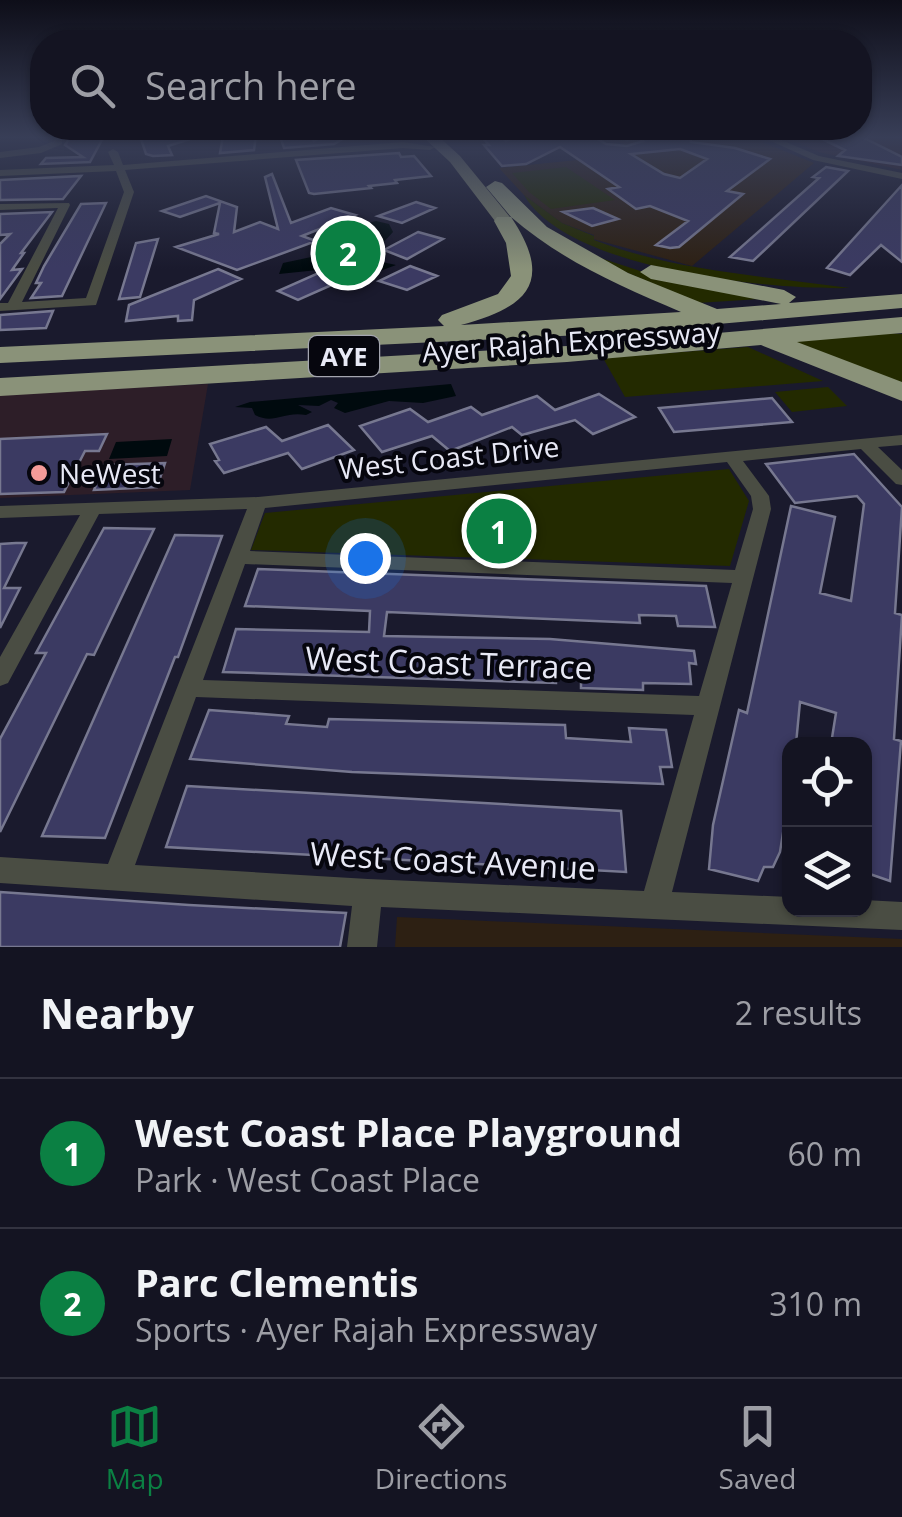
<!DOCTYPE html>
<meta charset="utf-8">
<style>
body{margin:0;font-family:"Open Sans",sans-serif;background:#1d1d2a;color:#f1f3f6}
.controls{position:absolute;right:30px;bottom:30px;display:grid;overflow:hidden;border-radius:20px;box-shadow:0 2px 8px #0004}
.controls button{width:90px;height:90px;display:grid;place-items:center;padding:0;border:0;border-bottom:2px solid #333340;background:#141422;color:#f1f3f6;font:50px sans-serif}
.you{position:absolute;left:365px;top:558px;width:35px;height:35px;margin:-25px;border:8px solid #fff;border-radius:50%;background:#1a73e8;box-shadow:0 0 0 15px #1a73e833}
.badge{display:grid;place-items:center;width:65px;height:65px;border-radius:50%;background:#0b8043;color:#fff;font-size:32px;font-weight:700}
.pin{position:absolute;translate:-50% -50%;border:5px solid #fff;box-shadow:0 2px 10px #0006}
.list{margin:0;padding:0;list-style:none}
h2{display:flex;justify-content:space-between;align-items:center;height:130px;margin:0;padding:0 40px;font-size:42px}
h2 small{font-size:32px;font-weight:400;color:#9d9ea5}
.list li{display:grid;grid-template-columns:65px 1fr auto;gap:30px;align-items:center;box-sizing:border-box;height:150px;padding:0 40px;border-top:2px solid #333340}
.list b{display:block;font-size:38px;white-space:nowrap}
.list p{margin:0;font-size:32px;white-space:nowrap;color:#9d9ea5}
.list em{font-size:32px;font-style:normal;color:#9d9ea5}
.icon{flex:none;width:55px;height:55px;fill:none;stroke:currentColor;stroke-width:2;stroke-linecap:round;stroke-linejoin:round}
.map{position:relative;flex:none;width:902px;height:947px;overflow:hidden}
.search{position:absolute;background:#141422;box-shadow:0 2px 8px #0004;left:30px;right:30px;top:30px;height:110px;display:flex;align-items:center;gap:25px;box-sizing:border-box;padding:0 35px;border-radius:40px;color:#9d9ea5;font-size:38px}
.sheet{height:430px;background:#141422}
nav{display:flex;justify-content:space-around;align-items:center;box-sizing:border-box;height:140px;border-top:2px solid #333340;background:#141422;font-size:28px;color:#9d9ea5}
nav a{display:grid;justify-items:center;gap:5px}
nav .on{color:#0b8043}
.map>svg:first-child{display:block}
.commercial{fill:#2d1e28}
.education{fill:#2d2013}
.green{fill:#232a00}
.water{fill:#000a0e}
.building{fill:#3b3a62;stroke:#777890;stroke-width:2.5;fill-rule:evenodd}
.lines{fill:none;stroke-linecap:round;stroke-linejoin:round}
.street{fill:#4a4d43;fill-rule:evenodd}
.primary{fill:#787e6a;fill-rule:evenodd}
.highway{fill:#8a9279;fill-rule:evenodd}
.poi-dot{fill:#f59b99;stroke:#06060e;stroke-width:4}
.labels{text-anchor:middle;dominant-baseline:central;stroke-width:8;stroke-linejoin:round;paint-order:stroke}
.shield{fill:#06060e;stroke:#a4a5b0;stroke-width:2.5}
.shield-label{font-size:25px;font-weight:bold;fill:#e8e9f6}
.street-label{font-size:28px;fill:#e8e9f6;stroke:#06060e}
.poi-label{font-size:28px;fill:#e8e9f6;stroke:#06060e;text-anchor:start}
.near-street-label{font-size:32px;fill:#e8e9f6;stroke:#06060e}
</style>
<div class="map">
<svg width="902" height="947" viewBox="0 0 902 947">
<rect width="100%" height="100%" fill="#1a1a2d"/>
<!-- commercial -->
<path class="commercial" d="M781 136H902V170L819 152Z
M208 384 190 490 0 498V394Z"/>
<!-- education -->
<path class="education" d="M658 136H747L814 163 692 266 593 239 594 235 562 223 524 195 499 168 637 154 617 140Z
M397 917 902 939V947H395Z"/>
<!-- green -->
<path class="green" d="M566 167 615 200 551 209 529 192 512 173Z
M524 195 562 223 594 236V240C674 271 765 276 850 288 770 290 567 270 524 195Z
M573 249 680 284 760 299 697 303Z
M875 332 902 334V385L789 340Z
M748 347 823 381 625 397 603 358Z
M828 387 847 406 792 412 775 392Z
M729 469 749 501 730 566 251 550 265 513Z"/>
<!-- water -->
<path class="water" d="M376 221 389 224 393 232 368 259 396 265 356 280 351 278 362 272 366 265 279 274 283 263 316 256 343 241 344 229Z
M451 384 456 396 423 403 389 401 345 413 334 408 338 403 331 400 319 406 298 405 312 412 306 415C283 411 274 425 255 415L252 408 235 407 250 402Z
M172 439 167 456 109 459 116 442Z"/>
<!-- building -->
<path class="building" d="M71 136H104L90 162 41 164 46 158 83 157 65 145Z
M150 136H190V139L168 146 172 155 153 156 146 154 141 139Z
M223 136H256L254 150 220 153Z
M280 136H311L314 141 322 136H348L334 144 284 148Z
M481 136H501L506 141 517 136H593L606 144 627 146 643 141 636 136H690L691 142 735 148 770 159 727 191 743 194 679 247 670 248 656 245 688 221 650 206 636 209 608 189 619 187 560 147 526 164 502 166 484 145H489ZM680 149 707 159 680 178 664 174 631 154Z
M816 136H860L902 157V165L838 156 845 150Z
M399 153 401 157 414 156 431 176 395 180 397 183 369 186 371 188 314 194 309 193 296 160Z
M826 167 848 171 753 261 730 257 819 178 813 177Z
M272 174 291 223 331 208 355 215 302 236 316 241 237 270 176 247 219 234 214 233 220 203 180 217 162 211 206 196 237 207 234 232 260 222 278 229 265 177Z
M81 176 63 199 0 200V180Z
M902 185V262L881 245 850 275 827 268Z
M416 202 435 208 402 223 378 216Z
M106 203 62 296 31 298 41 283H36L44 266 81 204Z
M593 208 618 219 592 226 563 212Z
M52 212 21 253H24L12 270 22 269 0 299V244L10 234 0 235V214Z
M418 232 443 239 407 259 384 250Z
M158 239 140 297 119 299 136 243Z
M410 266 437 276 407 290 379 281Z
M218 269 241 279 194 300 192 320 178 321V316L126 321 129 305Z
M323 271 345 279 298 300 278 291Z
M53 311 46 328 0 330V315Z
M599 394 635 417 593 434 575 420 522 435 512 427 450 451 432 436 382 452 360 426 410 409 428 422 471 407 482 415 537 396 555 410Z
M772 398 792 422 674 432 659 408Z
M328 425 354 450 302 469 288 453 224 473 215 461 219 460 210 444 266 427 282 441Z
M107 434 99 451H85L64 492 0 494V439Z
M854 454 902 507 895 613 902 615 894 739 901 741 890 881 864 872V744H831L836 713 800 702 796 744H790V789L780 852 773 867H764L758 881 709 869 713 825 739 710 747 713 791 506 835 517 820 593 851 601 864 504 857 496 795 503 766 464Z
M165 463 157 487 94 490 104 465Z
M104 528 154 529 94 655 87 654 0 832V739L46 653H36Z
M175 535 222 536 178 657H175L105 838 42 836Z
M16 543H26L4 588H20L0 628V544Z
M258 569 706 586 715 627 678 626 676 616 639 615 640 623 387 612 384 636 550 639 694 651 696 664 689 663 691 684 643 683V690L581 688V678L556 676V683L223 672 236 629 369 632 370 611 245 606Z
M209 710 289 716 286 724 327 727 329 719 565 725 566 738 631 742 629 728 666 730 672 767H660L663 784 352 772 190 759Z
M187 786 621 811 626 872 166 847Z
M0 892 189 905 346 913 340 947H0Z"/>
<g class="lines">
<!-- street -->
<path class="street" d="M54 136H62V144L41 153 0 158V152L39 147 54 141Z
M619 136H629L631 139 627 142Z
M760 136H772L819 156 902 173V179L813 160Z
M403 142 435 147 430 150 403 148 125 170 134 192 96 305 0 311V303H8L58 208 0 210V204L69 203 70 205 22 302 86 298 124 192 116 171 0 176V170L114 165 108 152 113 149 118 152 123 165Z
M902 435V445L878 447 902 470V485L896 484 861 449 743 461 769 496 771 509 672 892 790 897V909H864V900L902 902V930L381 907 377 947H347L352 906 0 883V857L108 864 247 509 99 514 8 683 0 686V657L80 515 0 518V506L258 497ZM727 462 751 496 753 509 735 570 250 551 265 508ZM245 564 732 583 699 696 203 680ZM196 697 694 715 644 891 368 879 135 865Z"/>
<!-- primary -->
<path class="primary" d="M422 136H438L460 156 510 217V225H498L450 162Z"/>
<!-- highway -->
<path class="highway" d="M495 181 502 183 547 227 628 273 717 309 781 304 651 279 640 272 651 265 784 290 796 297 789 303 902 294V308L602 334 0 363V347L444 326 438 320 442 315 498 294 511 276 506 243 494 221 497 217H511L486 187ZM511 217C562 261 620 286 681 312L461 325C529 307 554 281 511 217Z
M902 317V333L797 342 902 382V401L761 345 567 362 0 396V378L567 346Z"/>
</g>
<!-- sky -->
<linearGradient id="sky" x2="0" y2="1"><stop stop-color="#0e0e19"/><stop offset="0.51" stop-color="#383e57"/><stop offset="1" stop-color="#383e57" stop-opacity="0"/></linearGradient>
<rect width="902" height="269" fill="url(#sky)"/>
<!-- markers -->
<circle class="poi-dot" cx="39" cy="473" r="10"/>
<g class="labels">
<!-- shield labels -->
<rect class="shield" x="309" y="336" width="70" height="40" rx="8"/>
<g class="shield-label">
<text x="344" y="356">AYE</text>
</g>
<!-- street labels -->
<g class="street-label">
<text transform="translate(571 341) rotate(-4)">Ayer Rajah Expressway</text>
<text transform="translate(449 457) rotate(-6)">West Coast Drive</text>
</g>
<!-- poi labels -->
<g class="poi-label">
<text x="59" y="473">NeWest</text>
</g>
<!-- near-street labels -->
<g class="near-street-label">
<text transform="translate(449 662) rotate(2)">West Coast Terrace</text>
<text transform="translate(453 860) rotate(3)">West Coast Avenue</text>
</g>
</g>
</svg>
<div class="controls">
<button><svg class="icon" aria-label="locate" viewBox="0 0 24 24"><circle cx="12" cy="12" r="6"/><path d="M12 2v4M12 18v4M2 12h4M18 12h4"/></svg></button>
<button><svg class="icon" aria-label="layers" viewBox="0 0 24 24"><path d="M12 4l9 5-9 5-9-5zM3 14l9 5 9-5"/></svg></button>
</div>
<div class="you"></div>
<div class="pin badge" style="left:499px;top:531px">1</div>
<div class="pin badge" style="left:348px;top:253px">2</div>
<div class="search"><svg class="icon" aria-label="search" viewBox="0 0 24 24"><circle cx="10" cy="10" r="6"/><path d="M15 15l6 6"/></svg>Search here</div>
</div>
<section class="sheet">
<h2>Nearby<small>2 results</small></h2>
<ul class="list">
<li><span class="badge">1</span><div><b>West Coast Place Playground</b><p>Park · West Coast Place</p></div><em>60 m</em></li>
<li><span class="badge">2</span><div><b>Parc Clementis</b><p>Sports · Ayer Rajah Expressway</p></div><em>310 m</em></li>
</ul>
</section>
<nav>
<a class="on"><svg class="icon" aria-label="map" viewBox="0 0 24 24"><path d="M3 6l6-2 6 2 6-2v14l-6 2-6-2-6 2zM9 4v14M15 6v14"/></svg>Map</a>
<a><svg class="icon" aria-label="directions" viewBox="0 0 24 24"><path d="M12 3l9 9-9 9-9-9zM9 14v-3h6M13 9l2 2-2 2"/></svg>Directions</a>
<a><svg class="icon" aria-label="saved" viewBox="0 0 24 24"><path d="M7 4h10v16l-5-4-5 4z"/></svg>Saved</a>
</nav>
